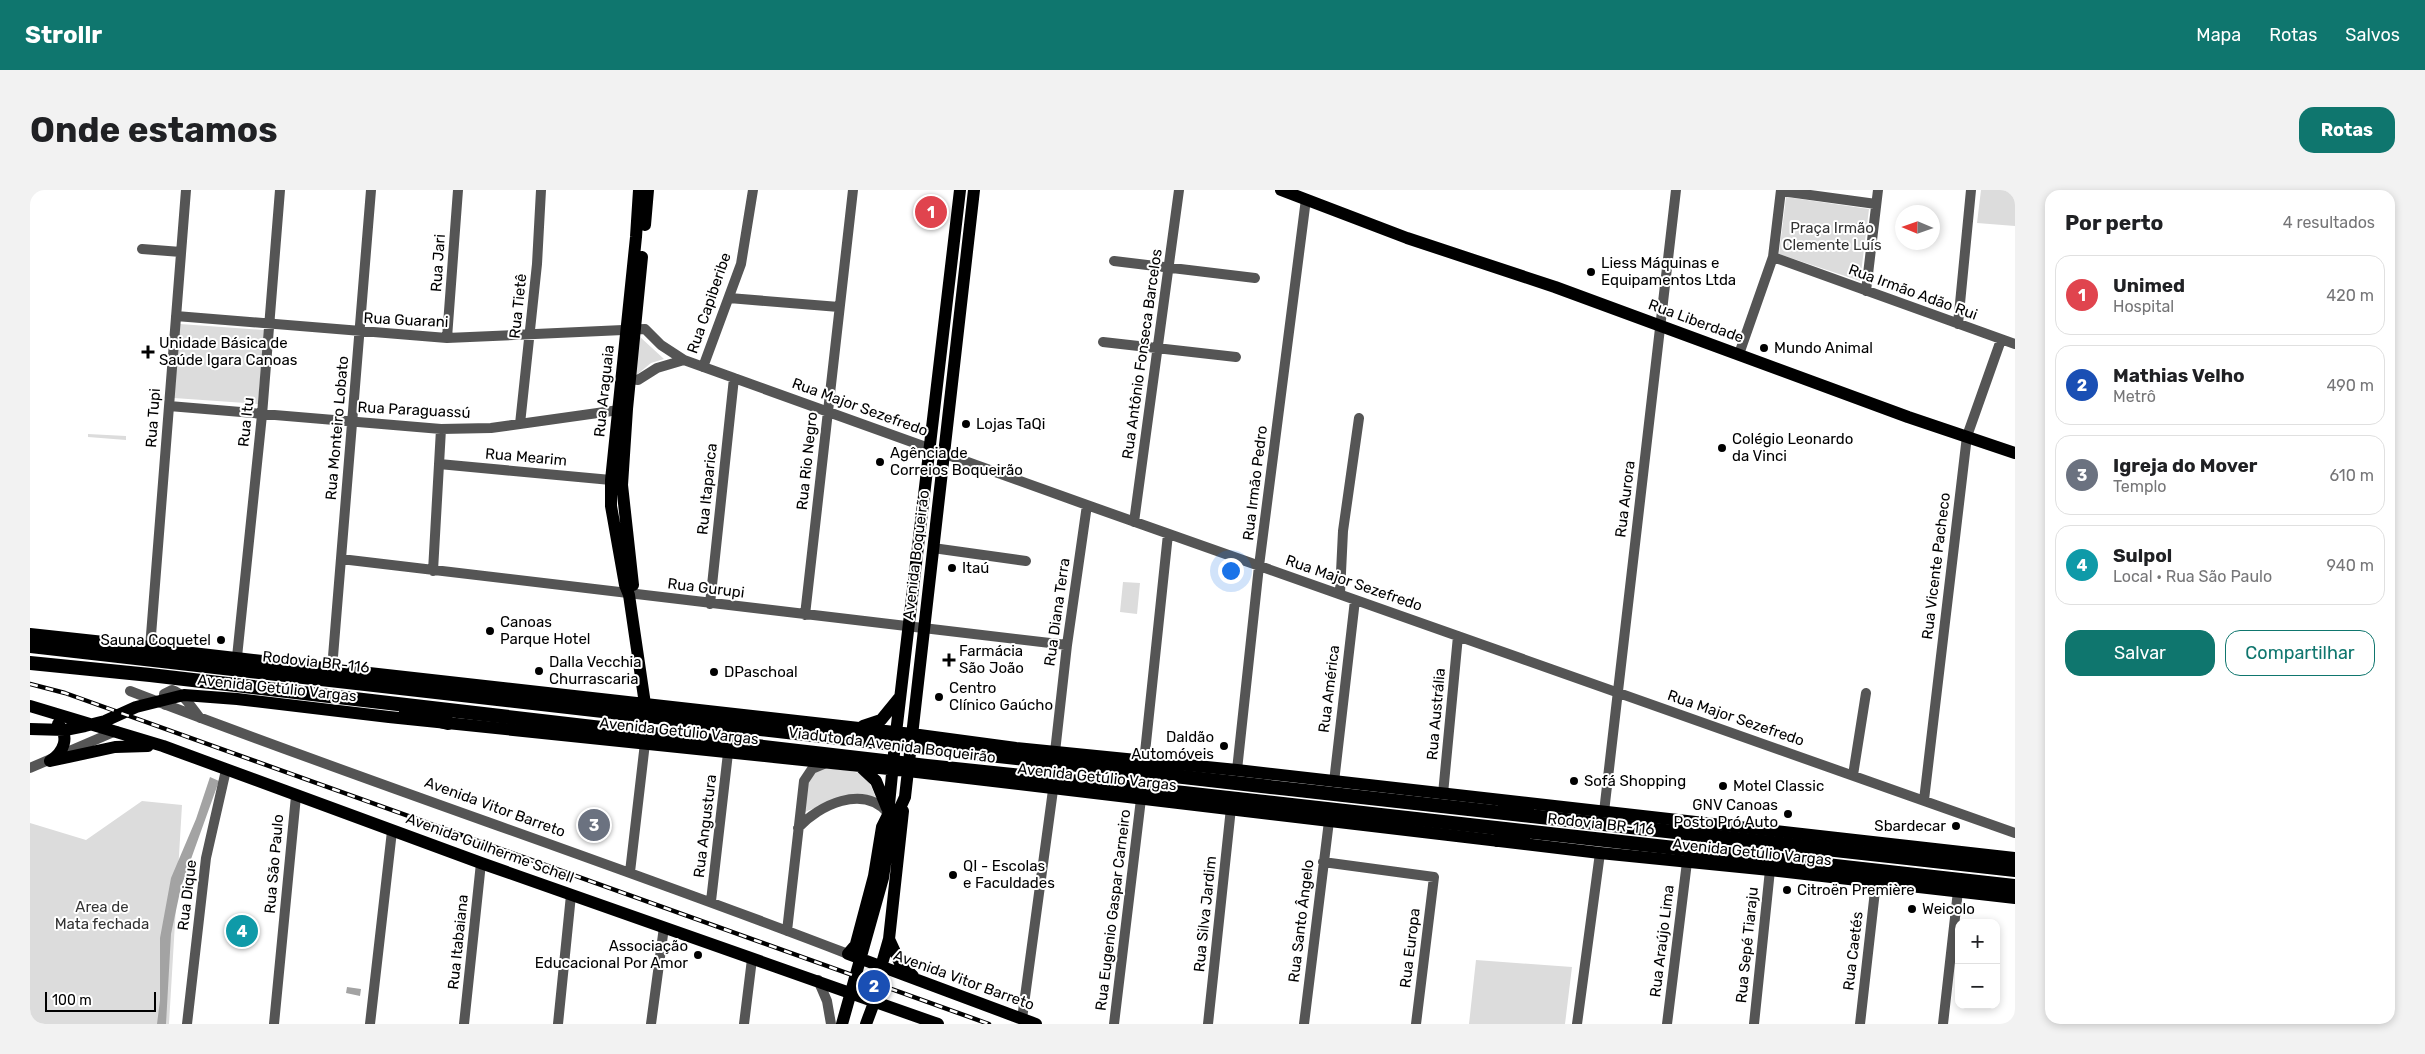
<!DOCTYPE html>
<html lang="pt">
<meta charset="utf-8">
<style>
body{margin:0;font-family:Rubik,sans-serif;background:#f2f2f2;color:#202124}
.controls{position:absolute;right:15px;bottom:15px;display:grid;overflow:hidden;border-radius:10px;box-shadow:0 2px 8px #0003}
.controls button{width:45px;height:45px;display:grid;place-items:center;padding:0;border:0;border-bottom:1px solid #e0e0e0;background:#fff;color:#202124;font:25px sans-serif}
.compass{position:absolute;left:1865px;top:15px;width:45px;height:45px;border-radius:50%;background:#fff;box-shadow:0 2px 8px #0003;rotate:272deg}
.scale{position:absolute;left:15px;bottom:12px;width:111px;box-sizing:border-box;padding-left:5px;border:2px solid #000;border-top:0;font-size:14px;line-height:18px;white-space:nowrap;color:#000;-webkit-text-stroke:4px #fff;paint-order:stroke}
.you{position:absolute;left:1200px;top:380px;width:18px;height:18px;margin:-12px;border:4px solid #fff;border-radius:50%;background:#1a73e8;box-shadow:0 0 0 8px #1a73e833}
.badge{display:grid;place-items:center;width:32px;height:32px;border-radius:50%;background:#0f766e;color:#fff;font-size:16px;font-weight:700}
.pin{position:absolute;translate:-50% -50%;border:2px solid #fff;box-shadow:0 1px 5px #0006}
.list{margin:0;padding:0;list-style:none}
h2{display:flex;justify-content:space-between;align-items:center;height:65px;margin:0;padding:0 20px;font-size:21px}
h2 small{font-size:16px;font-weight:400;color:#757577}
.list li{display:grid;grid-template-columns:32px 1fr auto;gap:15px;align-items:center;box-sizing:border-box;height:80px;margin:0 10px 10px;padding:0 10px;border:1px solid #e0e0e0;border-radius:15px}
.list b{display:block;font-size:19px;white-space:nowrap}
.list p{margin:0;font-size:16px;white-space:nowrap;color:#757577}
.list em{font-size:16px;font-style:normal;color:#757577}
.actions{display:flex;gap:10px;padding:15px 20px}
.actions a{flex:1;padding:11px 0;border:1px solid #0f766e;border-radius:15px;text-align:center;font-size:18px;color:#0f766e}
.actions .main{background:#0f766e;color:#fff}
.map{position:relative;flex:none;width:1985px;height:834px;overflow:hidden;border-radius:15px}
header{display:flex;align-items:center;gap:30px;box-sizing:border-box;height:70px;padding:0 25px;background:#0f766e;color:#fff}
header strong{font-size:24px}
nav{display:flex;gap:28px;margin-inline-start:auto;font-size:18px}
.intro{display:flex;align-items:center;justify-content:space-between;box-sizing:border-box;height:120px;padding:0 30px}
h1{margin:0;font-size:35px}
.button{padding:12px 22px;border-radius:15px;background:#0f766e;color:#fff;font-size:18px;font-weight:700}
main{display:flex;gap:30px;padding:0 30px}
aside{flex:1;background:#fff;border-radius:15px;box-shadow:0 2px 8px #0003}
.map>svg:first-child{display:block}
.green{fill:#dcdcdc}
.water{fill:#a3a3a3}
.lines{fill:none;stroke-linecap:round;stroke-linejoin:round}
.minor{stroke:#555;stroke-width:10}
.major{stroke:#000;stroke-width:12}
.highway{stroke:#000;stroke-width:14}
.rail-casing{stroke:#000;stroke-width:4.5}
.rail{stroke:#fff;stroke-width:2.5;stroke-dasharray:8;stroke-linecap:butt}
.poi-dot{fill:#000;stroke:#fff;stroke-width:2}
.labels{text-anchor:middle;dominant-baseline:central;stroke-width:4;stroke-linejoin:round;paint-order:stroke}
.park-label{font-size:15px;fill:#333;stroke:#fff}
.street-label{font-size:15px;fill:#000;stroke:#fff}
.poi-label{font-size:15px;fill:#000;stroke:#fff;text-anchor:start}
</style>
<header>
<strong>Strollr</strong>
<nav><a>Mapa</a><a>Rotas</a><a>Salvos</a></nav>
</header>
<div class="intro"><h1>Onde estamos</h1><a class="button">Rotas</a></div>
<main>
<div class="map">
<svg width="1985" height="834" viewBox="0 0 1985 834">
<rect width="100%" height="100%" fill="#fff"/>
<!-- green -->
<path class="green" d="M1951 0H1985V36L1947 33Z
M1756 7 1839 19 1830 91 1749 64Z
M150 134 234 140 228 214 144 208Z
M609 146 634 169 621 173 604 187Z
M58 244 96 246V250L58 247Z
M1093 392 1110 393 1107 424 1090 422Z
M798 578C830 583 835 578 847 610L807 609 775 622 777 594 785 581Z
M112 611 152 615 139 834H0V633L56 650Z
M1446 770 1542 777 1535 834H1439Z"/>
<!-- water -->
<path class="water" d="M180 587 189 591 151 697 141 744 136 834H127L130 810V748L141 688 166 629Z
M317 797 331 799 330 806 316 803Z"/>
<g class="lines">
<!-- minor -->
<path class="minor" d="M1751 1 1846 14
M112 59 151 62
M1743 67 1985 154
M1084 71 1225 88
M1836 101 1848 0
M699 108 809 117
M146 126 417 148 615 139 631 155 654 170 1057 315 1985 643
M1928 134 1941 0
M417 148 428 0
M1073 152 1206 167
M1709 164 1743 67 1751 0
M673 177 711 74 723 0
M592 188 608 190 627 178 654 170
M139 216 411 239 461 238 596 219
M490 234 507 74 511 0
M409 274 581 290
M1104 332 1149 0
M903 358 996 371
M311 369 1037 455
M403 381 411 239
M1310 403 1313 341 1329 228
M680 414 704 188
M775 425 823 0
M120 458 156 0
M207 467 232 225 250 0
M302 479 341 0
M100 501C338 593 580 672 818 764
M135 515 134 504 142 500C154 504 162 518 170 528
M1025 562 1037 455 1057 315
M1114 572 1138 344
M0 578 86 541
M1207 580 1229 376 1276 9
M1823 585 1836 503
M1304 592 1325 410
M1413 604 1428 446
M1894 610 1937 246 1971 150
M1574 622 1646 0
M768 638C789 615 833 594 858 623
M1293 672 1404 687 1386 834
M600 682 615 553
M681 711 698 563
M757 741 774 591 782 579 794 574
M788 790 797 811 801 834
M992 829 1023 600
M157 834 176 668 196 580
M244 834 266 606
M340 834 362 641
M434 834 451 673
M528 834 541 705
M621 834 634 737
M714 834 722 769
M1084 834 1111 609
M1178 834 1201 618
M1274 834 1299 631
M1547 834 1570 663
M1637 834 1657 672
M1724 834 1740 680
M1830 834 1846 692
M1913 834 1928 701"/>
<!-- major -->
<path class="major" d="M609 0 606 47 581 290V316L595 395 599 405 615 514
M1251 0 1377 48 1525 97 1878 227 1985 263
M615 35 618 0
M603 395 592 295 597 219 612 67
M162 463 882 544 986 558 1207 580 1985 668
M0 516 133 556 451 673 908 834
M833 536 851 530 869 508
M0 539 35 540 55 536 75 531 106 517 154 505 207 509 359 527 878 581 1570 663 1740 680 1985 708
M20 571 85 557 118 556
M20 571C34 562 40 547 28 534
M831 577 846 591 857 618
M860 640 875 607 944 0
M859 749 870 773 883 786
M824 757 818 764 1006 834
M823 765 844 686 852 637 858 625
M851 777 859 749 873 621
M812 834 853 688 860 640 858 625 866 543 930 0
M836 834 845 810"/>
<!-- highway -->
<path class="highway" d="M0 445 120 458 172 467
M0 456C662 530 1323 608 1985 680
M0 473 120 485 897 576 1154 603 1985 696
M376 522 418 533
M1474 612 1497 619
M1468 650 1493 649"/>
<!-- rail casing -->
<g class="rail-casing">
<path id="rail" d="M0 494 35 503 959 834"/>
</g>
<!-- rail -->
<use href="#rail" class="rail"/>
</g>
<!-- markers -->
<g class="poi-dot">
<circle cx="1561" cy="82" r="5"/>
<circle cx="1734" cy="158" r="5"/>
<path d="M115.5 154.5h5v5h5v5h-5v5h-5v-5h-5v-5h5z"/>
<circle cx="936" cy="234" r="5"/>
<circle cx="1692" cy="258" r="5"/>
<circle cx="850" cy="272" r="5"/>
<circle cx="922" cy="378" r="5"/>
<circle cx="460" cy="441" r="5"/>
<circle cx="191" cy="450" r="5"/>
<path d="M916.5 462.5h5v5h5v5h-5v5h-5v-5h-5v-5h5z"/>
<circle cx="509" cy="481" r="5"/>
<circle cx="684" cy="482" r="5"/>
<circle cx="909" cy="507" r="5"/>
<circle cx="1194" cy="556" r="5"/>
<circle cx="1544" cy="591" r="5"/>
<circle cx="1693" cy="596" r="5"/>
<circle cx="1758" cy="624" r="5"/>
<circle cx="1926" cy="636" r="5"/>
<circle cx="923" cy="685" r="5"/>
<circle cx="1757" cy="700" r="5"/>
<circle cx="1882" cy="719" r="5"/>
<circle cx="668" cy="765" r="5"/>
</g>
<g class="labels">
<!-- park labels -->
<g class="park-label">
<text x="1802" y="38">Praça Irmão<tspan x="1802" dy="17">Clemente Luís</tspan></text>
<text x="72" y="717">Area de<tspan x="72" dy="17">Mata fechada</tspan></text>
</g>
<!-- street labels -->
<g class="street-label">
<text transform="translate(408 73) rotate(-86)">Rua Jari</text>
<text transform="translate(1883 102) rotate(20)">Rua Irmão Adão Rui</text>
<text transform="translate(679 113) rotate(-71)">Rua Capiberibe</text>
<text transform="translate(488 116) rotate(-84)">Rua Tietê</text>
<text transform="translate(376 130) rotate(3)">Rua Guarani</text>
<text transform="translate(1666 131) rotate(20)">Rua Liberdade</text>
<text transform="translate(1112 164) rotate(-82)">Rua Antônio Fonseca Barcelos</text>
<text transform="translate(574 201) rotate(-84)">Rua Araguaia</text>
<text transform="translate(830 217) rotate(20)">Rua Major Sezefredo</text>
<text transform="translate(384 220) rotate(3)">Rua Paraguassú</text>
<text transform="translate(123 228) rotate(-86)">Rua Tupi</text>
<text transform="translate(216 232) rotate(-84)">Rua Itu</text>
<text transform="translate(307 238) rotate(-85)">Rua Monteiro Lobato</text>
<text transform="translate(496 267) rotate(5)">Rua Mearim</text>
<text transform="translate(777 271) rotate(-84)">Rua Rio Negro</text>
<text transform="translate(1225 293) rotate(-83)">Rua Irmão Pedro</text>
<text transform="translate(677 299) rotate(-84)">Rua Itaparica</text>
<text transform="translate(1595 309) rotate(-83)">Rua Aurora</text>
<text transform="translate(886 365) rotate(-83)">Avenida Boqueirão</text>
<text transform="translate(1906 376) rotate(-83)">Rua Vicente Pacheco</text>
<text transform="translate(1324 393) rotate(19)">Rua Major Sezefredo</text>
<text transform="translate(676 398) rotate(7)">Rua Gurupi</text>
<text transform="translate(1027 422) rotate(-82)">Rua Diana Terra</text>
<text transform="translate(286 472) rotate(6)">Rodovia BR-116</text>
<text transform="translate(247 498) rotate(6)">Avenida Getúlio Vargas</text>
<text transform="translate(1299 499) rotate(-83)">Rua América</text>
<text transform="translate(1406 524) rotate(-85)">Rua Austrália</text>
<text transform="translate(1706 528) rotate(19)">Rua Major Sezefredo</text>
<text transform="translate(649 541) rotate(6)">Avenida Getúlio Vargas</text>
<text transform="translate(862 555) rotate(7)">Viaduto da Avenida Boqueirão</text>
<text transform="translate(1067 587) rotate(6)">Avenida Getúlio Vargas</text>
<text transform="translate(465 617) rotate(20)">Avenida Vitor Barreto</text>
<text transform="translate(1571 634) rotate(6)">Rodovia BR-116</text>
<text transform="translate(675 636) rotate(-83)">Rua Angustura</text>
<text transform="translate(460 658) rotate(20)">Avenida Guilherme Schell</text>
<text transform="translate(1722 662) rotate(6)">Avenida Getúlio Vargas</text>
<text transform="translate(244 674) rotate(-85)">Rua São Paulo</text>
<text transform="translate(157 705) rotate(-83)">Rua Dique</text>
<text transform="translate(1083 720) rotate(-83)">Rua Eugenio Gaspar Carneiro</text>
<text transform="translate(1175 724) rotate(-84)">Rua Silva Jardim</text>
<text transform="translate(1271 731) rotate(-83)">Rua Santo Ângelo</text>
<text transform="translate(1632 751) rotate(-83)">Rua Araújo Lima</text>
<text transform="translate(428 752) rotate(-84)">Rua Itabaiana</text>
<text transform="translate(1717 755) rotate(-84)">Rua Sepé Tiaraju</text>
<text transform="translate(1380 758) rotate(-83)">Rua Europa</text>
<text transform="translate(1823 761) rotate(-83)">Rua Caetés</text>
<text transform="translate(934 790) rotate(20)">Avenida Vitor Barreto</text>
</g>
<!-- poi labels -->
<g class="poi-label">
<text x="1571" y="73">Liess Máquinas e<tspan x="1571" dy="17">Equipamentos Ltda</tspan></text>
<text x="129" y="153">Unidade Básica de<tspan x="129" dy="17">Saúde Igara Canoas</tspan></text>
<text x="1744" y="158">Mundo Animal</text>
<text x="946" y="234">Lojas TaQi</text>
<text x="1702" y="249">Colégio Leonardo<tspan x="1702" dy="17">da Vinci</tspan></text>
<text x="860" y="263">Agência de<tspan x="860" dy="17">Correios Boqueirão</tspan></text>
<text x="932" y="378">Itaú</text>
<text x="470" y="432">Canoas<tspan x="470" dy="17">Parque Hotel</tspan></text>
<text x="181" y="450" text-anchor="end">Sauna Coquetel</text>
<text x="929" y="461">Farmácia<tspan x="929" dy="17">São João</tspan></text>
<text x="519" y="472">Dalla Vecchia<tspan x="519" dy="17">Churrascaria</tspan></text>
<text x="694" y="482">DPaschoal</text>
<text x="919" y="498">Centro<tspan x="919" dy="17">Clínico Gaúcho</tspan></text>
<text x="1184" y="547" text-anchor="end">Daldão<tspan x="1184" dy="17">Automóveis</tspan></text>
<text x="1554" y="591">Sofá Shopping</text>
<text x="1703" y="596">Motel Classic</text>
<text x="1748" y="615" text-anchor="end">GNV Canoas<tspan x="1748" dy="17">Posto Pró Auto</tspan></text>
<text x="1916" y="636" text-anchor="end">Sbardecar</text>
<text x="933" y="676">QI - Escolas<tspan x="933" dy="17">e Faculdades</tspan></text>
<text x="1767" y="700">Citroën Première</text>
<text x="1892" y="719">Weicolo</text>
<text x="658" y="756" text-anchor="end">Associação<tspan x="658" dy="17">Educacional Por Amor</tspan></text>
</g>
</g>
</svg>
<div class="controls">
<button>+</button>
<button>−</button>
</div>
<svg class="compass" viewBox="-18 -18 36 36"><path d="M0-13l5 13h-10z" fill="#e53935"/><path d="M0 13l5-13h-10z" fill="#757577"/></svg>
<div class="scale">100 m</div>
<div class="you"></div>
<div class="pin badge" style="left:901px;top:22px;background:#e0444e">1</div>
<div class="pin badge" style="left:844px;top:796px;background:#1a4fb4">2</div>
<div class="pin badge" style="left:564px;top:635px;background:#6b7280">3</div>
<div class="pin badge" style="left:212px;top:741px;background:#0f9aa8">4</div>
</div>
<aside>
<h2>Por perto<small>4 resultados</small></h2>
<ul class="list">
<li><span class="badge" style="background:#e0444e">1</span><div><b>Unimed</b><p>Hospital</p></div><em>420 m</em></li>
<li><span class="badge" style="background:#1a4fb4">2</span><div><b>Mathias Velho</b><p>Metrô</p></div><em>490 m</em></li>
<li><span class="badge" style="background:#6b7280">3</span><div><b>Igreja do Mover</b><p>Templo</p></div><em>610 m</em></li>
<li><span class="badge" style="background:#0f9aa8">4</span><div><b>Sulpol</b><p>Local · Rua São Paulo</p></div><em>940 m</em></li>
</ul>
<div class="actions"><a class="main">Salvar</a><a>Compartilhar</a></div>
</aside>
</main>
